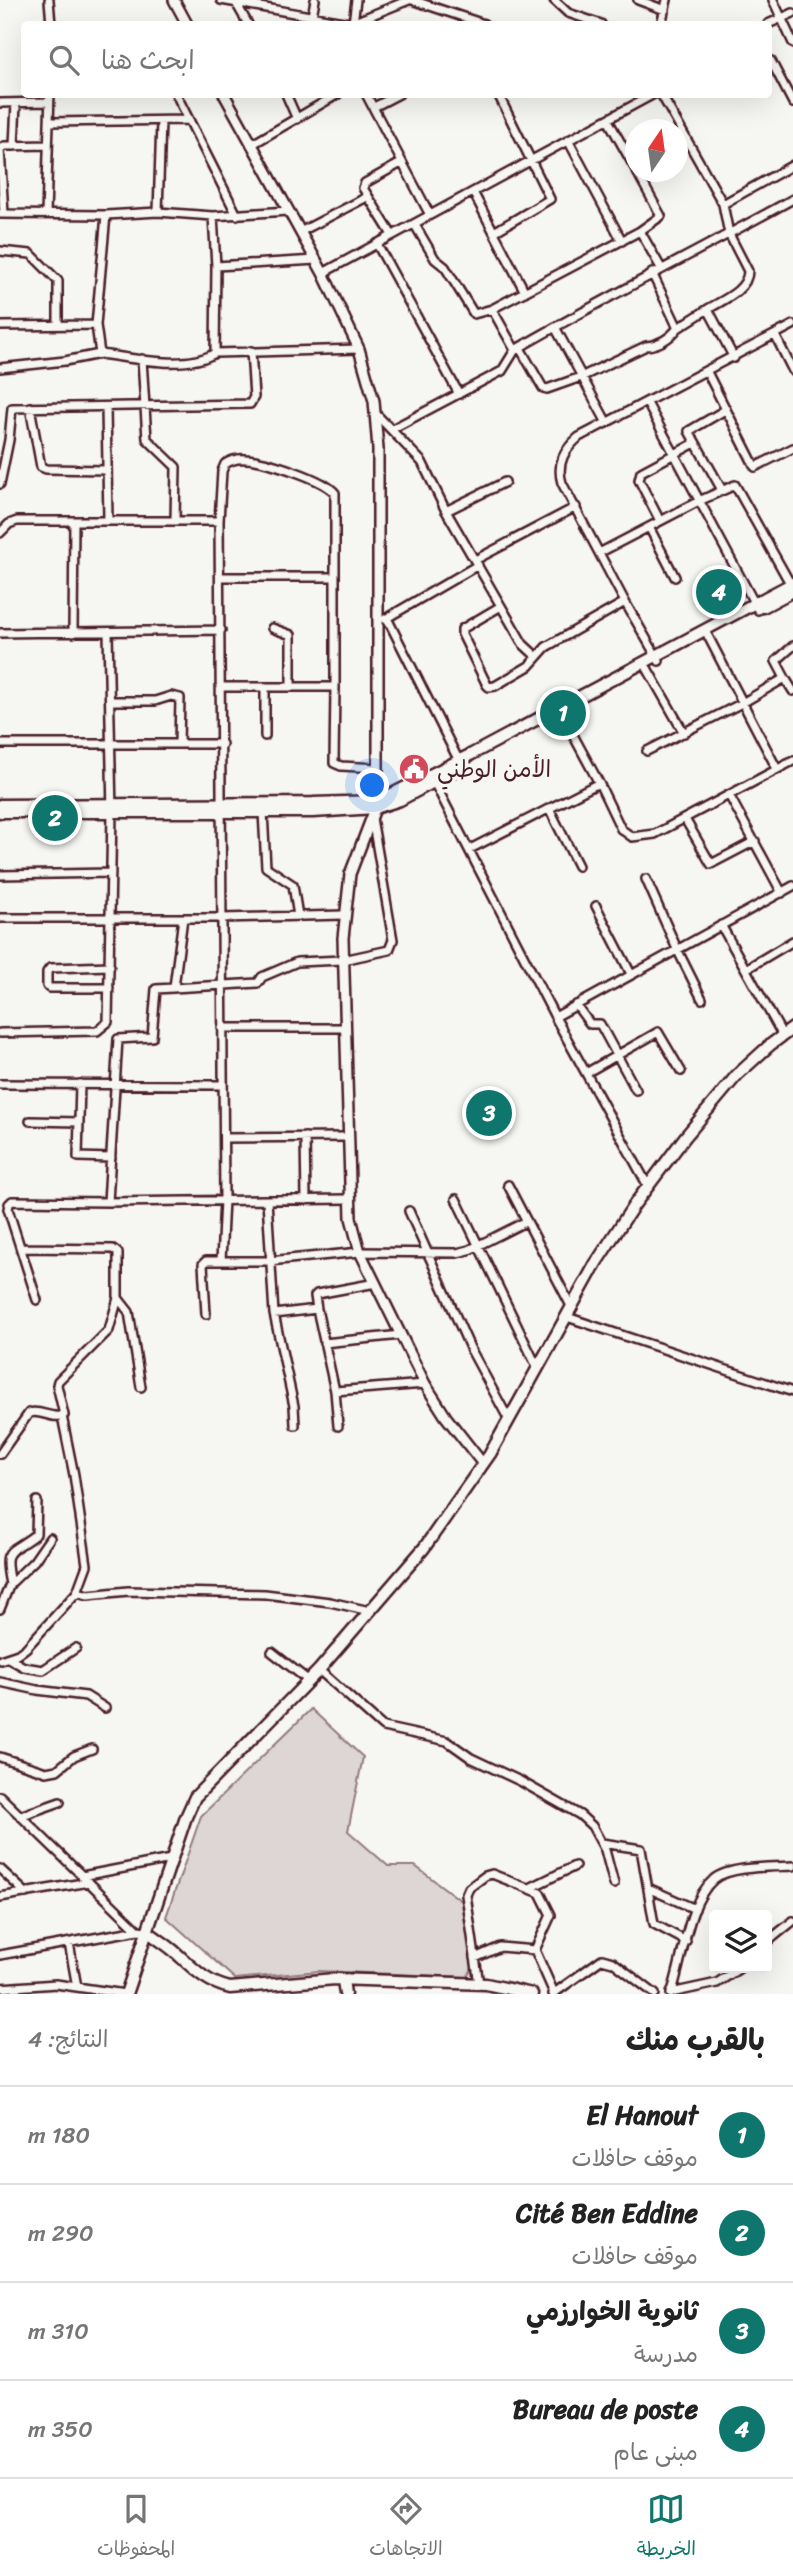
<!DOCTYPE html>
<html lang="ar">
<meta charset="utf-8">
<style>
body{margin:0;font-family:Sriracha,"Playpen Sans Arabic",sans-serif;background:#f6f6f6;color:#222;direction:rtl}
.controls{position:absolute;right:21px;bottom:21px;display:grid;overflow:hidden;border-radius:7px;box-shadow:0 7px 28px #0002}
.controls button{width:63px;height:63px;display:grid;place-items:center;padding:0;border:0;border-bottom:2px solid #e0e0e0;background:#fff;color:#222;font:35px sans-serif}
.compass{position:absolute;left:625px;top:119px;width:63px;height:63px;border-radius:50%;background:#fff;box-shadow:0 7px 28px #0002;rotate:13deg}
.you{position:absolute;left:373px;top:786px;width:24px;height:24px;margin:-18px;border:5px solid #fff;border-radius:50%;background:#1a73e8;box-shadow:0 0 0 10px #1a73e833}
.badge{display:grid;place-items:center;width:46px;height:46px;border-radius:50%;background:#0f766e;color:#fff;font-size:23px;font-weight:700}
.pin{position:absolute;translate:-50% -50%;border:4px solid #fff;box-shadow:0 2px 7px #0006}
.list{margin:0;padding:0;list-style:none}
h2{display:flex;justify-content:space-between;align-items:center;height:91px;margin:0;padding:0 28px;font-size:30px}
h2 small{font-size:23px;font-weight:400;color:#767676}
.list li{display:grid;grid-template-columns:46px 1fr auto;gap:21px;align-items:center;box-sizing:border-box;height:98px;padding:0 28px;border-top:2px solid #e0e0e0}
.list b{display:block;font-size:26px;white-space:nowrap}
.list p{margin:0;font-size:23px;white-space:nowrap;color:#767676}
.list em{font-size:23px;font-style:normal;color:#767676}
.icon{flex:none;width:38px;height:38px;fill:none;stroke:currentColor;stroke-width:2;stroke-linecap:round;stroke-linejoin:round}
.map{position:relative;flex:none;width:793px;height:1994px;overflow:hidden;direction:ltr}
.search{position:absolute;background:#fff;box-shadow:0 7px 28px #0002;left:21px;right:21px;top:21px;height:77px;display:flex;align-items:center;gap:18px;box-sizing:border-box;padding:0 24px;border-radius:7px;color:#767676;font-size:26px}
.sheet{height:483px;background:#fff}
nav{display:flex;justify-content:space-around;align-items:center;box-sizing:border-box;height:98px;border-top:2px solid #e0e0e0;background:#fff;font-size:19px;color:#767676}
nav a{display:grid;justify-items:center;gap:4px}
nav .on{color:#0f766e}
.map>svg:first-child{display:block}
.green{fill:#ddd6d5;stroke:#947a80;stroke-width:2}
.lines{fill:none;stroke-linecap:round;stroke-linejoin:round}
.minor-casing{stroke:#4a1f2b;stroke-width:12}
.tertiary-casing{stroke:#4a1f2b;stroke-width:14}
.secondary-casing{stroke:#4a1f2b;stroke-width:15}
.minor{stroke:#f6f6f2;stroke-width:7}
.tertiary{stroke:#f6f6f2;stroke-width:9}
.secondary{stroke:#f6f6f2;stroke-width:10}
.labels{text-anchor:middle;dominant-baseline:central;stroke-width:7;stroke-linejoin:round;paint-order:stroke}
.poi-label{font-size:23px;fill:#4a1f2b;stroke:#f6f6f2;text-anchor:start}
</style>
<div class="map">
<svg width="793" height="1994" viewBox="0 0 793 1994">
<rect width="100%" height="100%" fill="#f6f6f2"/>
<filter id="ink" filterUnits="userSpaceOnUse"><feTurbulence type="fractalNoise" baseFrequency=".0143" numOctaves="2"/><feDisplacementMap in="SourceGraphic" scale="14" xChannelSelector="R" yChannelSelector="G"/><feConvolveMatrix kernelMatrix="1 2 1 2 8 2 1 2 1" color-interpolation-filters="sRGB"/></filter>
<g filter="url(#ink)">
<!-- green -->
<path class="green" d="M311 1709 363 1757 348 1831 388 1866H415L472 1909 473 1967 467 1977 319 1971 235 1979 166 1917 201 1816Z"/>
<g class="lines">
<!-- minor casing -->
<g class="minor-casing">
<path id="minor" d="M49 0 51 24
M221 0 355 24
M412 0 484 24
M554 0 568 13 601 24
M638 0 665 10
M773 0 793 43
M236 3 248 24
M312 16 315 0
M352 23 409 0
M353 23 356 0
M661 24 667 0
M768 24 793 13
M771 61 793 103
M176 94 237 215
M286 94 297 119
M366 94 430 215
M661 94 723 204 729 234 748 271C748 290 723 300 708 309L734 358
M0 103 49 102
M374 107 399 94
M608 120 636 170
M49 122 187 120
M569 142 622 241
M251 145 338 94
M14 146 16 103
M637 172 661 216 640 231
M473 192 525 292
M723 204 793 165
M158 212 161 121
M0 214 106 215 158 212 213 216 288 211
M4 214 0 149 4 146 48 145
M46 214 50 94
M213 216 216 266 215 353 359 349
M415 225 435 259 445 267 474 314 492 309 640 231 661 268
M300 232 367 197
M494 232 550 199 498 94
M392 235 363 188 365 183 401 163
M377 244 459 394
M0 251 31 254 58 281V325
M216 266 316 260
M323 273 654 94
M652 273 678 328 708 309
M492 309 515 350C606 297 701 250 793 199
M96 325 100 354C133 358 186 371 215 353
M0 326 96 325 106 215
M555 327 607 423
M775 335 793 371
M520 348 543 388 547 389 581 377 646 346C659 345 670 338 678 328
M142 359 147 439 176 467 175 521
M0 368 65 361 100 354
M707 372 755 467 793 448
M647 403 758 610
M30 407 41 467 46 469 107 470
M106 407 108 520
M376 414 422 462 446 511 523 644 537 657 546 647 625 602
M392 429 502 371 515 350
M0 484 9 440 12 408 250 404 254 397 251 351
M722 490 689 431 725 410
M446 511 505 482
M219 521 222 471 225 464C231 460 238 458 246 459 265 460 324 479 335 493V687H222
M660 521 639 480 641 472 695 443
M649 527 675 577
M0 533 9 524 17 521H219L224 1200 221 1261H269L360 1252 457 1253 469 1250 527 1221
M601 552 699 501 735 485 791 585
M475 560 576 507
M220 577H335
M501 606 462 629V634L487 685 489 687 495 686 529 666 537 657
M387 618 459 761
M385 619 478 565
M272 628 291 635V687
M0 633 221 630
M73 633 74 521
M708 636 777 769
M659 661 625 602 562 483C556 463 565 449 579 437L793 325
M647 668 684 733
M785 678 793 691
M335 687 334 763 341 766 378 768
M110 701H155L171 696 180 698 179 744
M559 709 599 783 621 829 632 837 655 834 793 761
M265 736V687
M0 744H222
M647 751 744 702 785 678 776 661 793 646
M434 782 555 1017 648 1186
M729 795 782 893
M549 808 578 866
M263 812 266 867 293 885 298 916
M685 819 711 864 755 841
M470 849 599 783
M0 875 111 873
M646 879 677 949 702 999
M596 906 631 974
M0 918H221L344 915
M721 925 783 1036
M746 969 793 941
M174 987 183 918
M109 988H49L47 986V972L50 968 110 966
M576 1005 590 1024H600L636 1090
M555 1017 793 886
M222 1028H345
M0 1033 97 1031 108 1022 112 812 108 632
M586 1073 658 1032 681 1071
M0 1084 223 1085
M80 1084 78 1157 111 1158
M30 1121 79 1122
M305 1137 306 1200
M224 1138 348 1137
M508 1185 572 1308
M456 1199 538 1369
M267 1200 274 1314 294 1406 295 1425
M108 1202 118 1039 152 1037 156 989 258 983 262 977 297 962 343 960 389 950 393 940 372 818
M409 1211 470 1348 509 1420
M118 1298 129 1312 141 1387
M37 1300 8 1209 9 1204 12 1201 108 1202 349 1199
M317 1309 315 1296 317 1294 376 1283
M206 1314 203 1264 206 1261H221
M274 1314 317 1309 335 1391 425 1384
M567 1317 793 1392
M324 1343 401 1335
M335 1391 338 1426
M0 1454 29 1413C41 1409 51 1420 64 1415L57 1385 58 1381 109 1330 118 1298V1253L113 1249 21 1248
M10 1584C2 1546 9 1555 36 1534L37 1501
M77 1592 88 1595 128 1591 265 1594 330 1602 370 1611
M0 1609 10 1584 34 1561 50 1538
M272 1652 309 1681
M8 1658 24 1667 43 1670 76 1648
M0 1660 18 1654 26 1648 77 1592 87 1565 74 1475 62 1416
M319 1670 383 1727 447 1741 471 1758 520 1781 580 1815 592 1826 605 1850 614 1884
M0 1682 37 1690 86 1696 105 1708
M0 1757 46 1772 57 1770 74 1756 92 1749
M0 1796 138 1930 147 1931
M20 1816 60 1802
M602 1843 641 1849 654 1924 686 1941
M0 1869 26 1893
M82 1876 171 1859
M530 1888 575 1866
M648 1888 695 1909
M0 1897 89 1882
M767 1942 793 1921
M69 1943 77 1987
M0 1955 138 1930
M475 1958 500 1947 535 1950
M479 1984 466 1895 469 1888 485 1876 492 1874 540 1893 551 1915 535 1950 554 1993
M0 1988 56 1984 125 1994
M671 1993 717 1983 740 1968
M553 1994 602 1959 613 1962 655 1994
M671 1994C683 1961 687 1902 714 1879 730 1866 773 1867 793 1866"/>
</g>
<!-- tertiary casing -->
<g class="tertiary-casing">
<path id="tertiary" d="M174 0 187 24
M224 94 323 273 359 349 374 401 378 449V801L350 874 343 938 351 1218 360 1252 425 1384 446 1417 483 1464"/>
</g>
<!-- secondary casing -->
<g class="secondary-casing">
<path id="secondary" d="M763 607 793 591
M0 805 313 803 378 801 472 754 793 583
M0 812H313L375 808 400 800 465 765
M147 1931C156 1938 166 1944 174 1951 193 1968 205 1982 230 1988L335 1979 486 1984 532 1994
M343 1980 345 1994
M126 1994 186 1817 195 1797 319 1670 424 1548 490 1454 596 1263 634 1205 685 1137 737 1075 770 1045 793 1028"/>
</g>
<!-- minor -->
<use href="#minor" class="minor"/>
<!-- tertiary -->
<use href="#tertiary" class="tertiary"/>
<!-- secondary -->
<use href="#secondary" class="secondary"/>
</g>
</g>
<!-- icons -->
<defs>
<g id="civic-disc" transform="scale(1.575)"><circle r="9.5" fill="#d1495b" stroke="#f6f6f2"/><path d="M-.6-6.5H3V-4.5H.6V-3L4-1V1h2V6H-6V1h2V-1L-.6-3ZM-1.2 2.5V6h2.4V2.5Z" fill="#fff"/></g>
</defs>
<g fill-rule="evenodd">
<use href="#civic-disc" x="414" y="769"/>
</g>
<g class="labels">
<!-- poi labels -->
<g class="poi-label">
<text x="437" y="769">الأمن الوطني</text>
</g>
</g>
</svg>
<div class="controls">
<button><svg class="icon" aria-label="layers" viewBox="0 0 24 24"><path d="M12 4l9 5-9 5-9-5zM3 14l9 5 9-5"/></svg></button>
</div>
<svg class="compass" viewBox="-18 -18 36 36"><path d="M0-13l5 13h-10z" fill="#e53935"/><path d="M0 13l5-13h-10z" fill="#767676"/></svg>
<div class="you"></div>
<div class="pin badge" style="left:563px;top:713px">1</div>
<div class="pin badge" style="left:55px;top:818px">2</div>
<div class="pin badge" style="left:489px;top:1113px">3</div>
<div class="pin badge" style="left:719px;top:592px">4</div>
<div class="search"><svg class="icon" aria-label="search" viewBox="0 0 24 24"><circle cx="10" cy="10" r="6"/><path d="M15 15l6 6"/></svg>ابحث هنا</div>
</div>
<section class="sheet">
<h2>بالقرب منك<small>النتائج: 4</small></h2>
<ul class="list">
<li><span class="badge">1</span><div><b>El Hanout</b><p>موقف حافلات</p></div><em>180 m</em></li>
<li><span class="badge">2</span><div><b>Cité Ben Eddine</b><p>موقف حافلات</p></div><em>290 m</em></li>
<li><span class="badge">3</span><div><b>ثانوية الخوارزمي</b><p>مدرسة</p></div><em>310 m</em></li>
<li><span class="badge">4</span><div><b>Bureau de poste</b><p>مبنى عام</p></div><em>350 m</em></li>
</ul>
</section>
<nav>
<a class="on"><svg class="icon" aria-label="map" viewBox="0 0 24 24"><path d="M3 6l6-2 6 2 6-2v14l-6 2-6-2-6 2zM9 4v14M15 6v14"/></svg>الخريطة</a>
<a><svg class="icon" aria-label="directions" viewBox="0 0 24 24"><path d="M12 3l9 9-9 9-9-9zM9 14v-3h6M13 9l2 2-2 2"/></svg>الاتجاهات</a>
<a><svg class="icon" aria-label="saved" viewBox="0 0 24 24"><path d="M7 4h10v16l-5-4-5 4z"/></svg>المحفوظات</a>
</nav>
